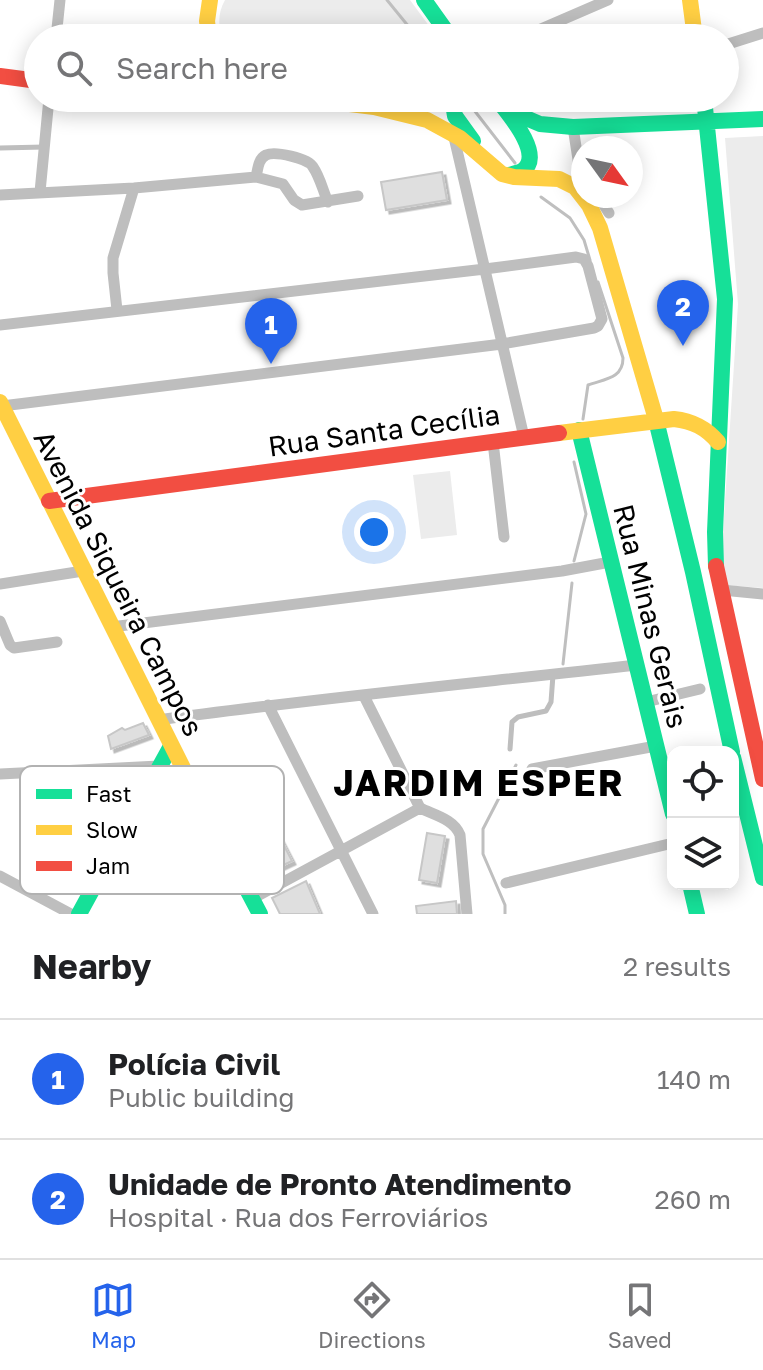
<!DOCTYPE html>
<meta charset="utf-8">
<style>
body{margin:0;font-family:"Golos Text",sans-serif;background:#f6f6f6;color:#202124}
.controls{position:absolute;right:24px;bottom:24px;display:grid;overflow:hidden;border-radius:16px;box-shadow:0 4px 20px #0003}
.controls button{width:72px;height:72px;display:grid;place-items:center;padding:0;border:0;border-bottom:2px solid #e0e0e0;background:#fff;color:#202124;font:40px sans-serif}
.compass{position:absolute;left:571px;top:136px;width:72px;height:72px;border-radius:50%;background:#fff;box-shadow:0 4px 20px #0003;rotate:123deg}
.you{position:absolute;left:374px;top:532px;width:28px;height:28px;margin:-20px;border:6px solid #fff;border-radius:50%;background:#1a73e8;box-shadow:0 0 0 12px #1a73e833}
.badge{display:grid;place-items:center;width:52px;height:52px;border-radius:50%;background:#2563eb;color:#fff;font-size:26px;font-weight:700}
.pin{position:absolute;translate:-50% -66px;filter:drop-shadow(0 2px 4px #0008)}
.pin::after{content:'';position:absolute;top:42px;width:28px;height:24px;background:inherit;clip-path:polygon(0 0,100% 0,50% 100%)}
.list{margin:0;padding:0;list-style:none}
h2{display:flex;justify-content:space-between;align-items:center;height:104px;margin:0;padding:0 32px;font-size:34px}
h2 small{font-size:26px;font-weight:400;color:#757577}
.list li{display:grid;grid-template-columns:52px 1fr auto;gap:24px;align-items:center;box-sizing:border-box;height:120px;padding:0 32px;border-top:2px solid #e0e0e0}
.list b{display:block;font-size:30px;white-space:nowrap}
.list p{margin:0;font-size:26px;white-space:nowrap;color:#757577}
.list em{font-size:26px;font-style:normal;color:#757577}
.icon{flex:none;width:44px;height:44px;fill:none;stroke:currentColor;stroke-width:2;stroke-linecap:round;stroke-linejoin:round}
.map{position:relative;flex:none;width:763px;height:914px;overflow:hidden}
.search{position:absolute;background:#fff;box-shadow:0 4px 20px #0003;left:24px;right:24px;top:24px;height:88px;display:flex;align-items:center;gap:20px;box-sizing:border-box;padding:0 28px;border-radius:44px;color:#757577;font-size:30px}
.sheet{height:344px;background:#fff}
nav{display:flex;justify-content:space-around;align-items:center;box-sizing:border-box;height:112px;border-top:2px solid #e0e0e0;background:#fff;font-size:22px;color:#757577}
nav a{display:grid;justify-items:center;gap:4px}
nav .on{color:#2563eb}
.map>svg:first-child{display:block}
.green{fill:#ececec}
.lines{fill:none;stroke-linecap:round;stroke-linejoin:round}
.stream{stroke:#bfbfbf;stroke-width:3}
.building{fill:#dfdfdf;stroke:#c7c7c7;stroke-width:2;filter:url(#shadow)}
.lane{stroke:#bebebe;stroke-width:5}
.street{stroke:#bebebe;stroke-width:11}
.fast{stroke:#16e098;stroke-width:16}
.slow{stroke:#ffcf43;stroke-width:16}
.jam{stroke:#f24e42;stroke-width:16}
.labels{text-anchor:middle;dominant-baseline:central;stroke-width:6;stroke-linejoin:round;paint-order:stroke}
.street-label{font-size:28px;fill:#000;stroke:#fff}
.district-label{font-size:36px;font-weight:bold;letter-spacing:2px;fill:#000;stroke:#fff}
.key{fill:#fff;stroke:#b2b2b2;stroke-width:2}
.key-label{font-size:22px;fill:#000}
</style>
<div class="map">
<svg width="763" height="914" viewBox="0 0 763 914">
<defs>
<filter id="shadow"><feDropShadow dx="3.5" dy="3.5" stdDeviation="0" flood-color="#0004"/></filter>
</defs>
<rect width="100%" height="100%" fill="#fff"/>
<!-- green -->
<path class="green" d="M225 0H410L438 38H222C218 25 218 12 225 0Z
M763 136V588L724 585 721 562 738 304 725 138Z
M450 471 457 535 421 539 413 475Z"/>
<g class="lines">
<!-- stream -->
<path class="stream" d="M387 0 418 38
M467 101 515 163
M541 197 570 218 584 240 590 260
M583 419 588 385C604 379 623 379 623 358L598 282
M574 462 586 514 574 561
M563 664 572 583
M505 914V905L483 854V829L516 765"/>
</g>
<!-- building -->
<path class="building" d="M442 172 447 200 386 210 381 182Z
M143 723 149 735 111 749 108 736 122 728 125 730Z
M427 833 445 836 437 883 419 880Z
M278 834 292 861 258 877 252 866 273 855 267 840Z
M306 881 320 914H280L272 898Z
M456 901 457 914H417L416 906Z"/>
<g class="lines">
<!-- lane -->
<path class="lane" d="M0 148 44 147
M510 749 512 722 518 717 546 711 551 702 553 675"/>
<!-- street -->
<path class="street" d="M56 38 60 0
M520 38 608 0
M725 45 763 33
M557 102 569 98
M573 127 579 166 583 172
M453 133 524 437
M256 177C258 169 258 159 266 155 275 151 308 158 313 167 320 177 323 191 328 202
M40 192 49 98
M0 195 134 188 256 177 283 184 294 200 302 205 358 196
M598 196 609 213
M117 310 113 273V258L134 188
M0 325 485 269 576 257 584 259 588 266 602 319 598 326 594 328 502 344 2 406
M493 442 504 537
M0 584 83 571
M722 590 763 594
M0 621 10 645 14 648 57 642
M111 627 562 571 610 562
M364 696 420 808
M646 702 700 689
M268 705 373 914
M158 720C317 698 477 683 637 665
M532 769 656 746
M0 774 159 766
M420 808C434 815 454 819 460 835L467 914
M0 876 71 914
M506 883 673 843
M252 899 420 808"/>
<!-- fast -->
<path class="fast" d="M424 0 451 38
M452 98 455 116 473 141
M496 98C507 112 546 156 522 171 518 173 513 174 509 175
M704 98 725 299 715 532 716 566
M505 109 540 124 573 127 763 119
M655 416 693 572 732 752
M579 430 673 814
M733 757 763 878
M187 776 260 914
M690 884 697 914
M79 914 171 746"/>
<!-- slow -->
<path class="slow" d="M690 0 695 38
M209 38 207 21 210 0
M301 98 374 107 427 120 460 138 502 174 514 177 559 179 575 187 589 205 600 228 655 416
M0 402 187 776
M559 433 674 419C693 421 706 428 718 442"/>
<!-- jam -->
<path class="jam" d="M0 76 38 81
M49 501 559 433
M716 566 763 779"/>
</g>
<g class="labels">
<!-- street labels -->
<g class="street-label">
<text transform="translate(384 430) rotate(-8)">Rua Santa Cecília</text>
<text transform="translate(119 583) rotate(63)">Avenida Siqueira Campos</text>
<text transform="translate(651 616) rotate(76)">Rua Minas Gerais</text>
</g>
<!-- district labels -->
<g class="district-label">
<text x="479" y="782">JARDIM ESPER</text>
</g>
</g>
<!-- legend -->
<rect x="20" y="766" width="264" height="128" rx="12" class="key"/>
<rect x="36" y="789" width="36" height="10" fill="#16e098"/>
<rect x="36" y="825" width="36" height="10" fill="#ffcf43"/>
<rect x="36" y="861" width="36" height="10" fill="#f24e42"/>
<g class="key-label">
<text x="86" y="802">Fast</text>
<text x="86" y="838">Slow</text>
<text x="86" y="874">Jam</text>
</g>
</svg>
<div class="controls">
<button><svg class="icon" aria-label="locate" viewBox="0 0 24 24"><circle cx="12" cy="12" r="6"/><path d="M12 2v4M12 18v4M2 12h4M18 12h4"/></svg></button>
<button><svg class="icon" aria-label="layers" viewBox="0 0 24 24"><path d="M12 4l9 5-9 5-9-5zM3 14l9 5 9-5"/></svg></button>
</div>
<svg class="compass" viewBox="-18 -18 36 36"><path d="M0-13l5 13h-10z" fill="#e53935"/><path d="M0 13l5-13h-10z" fill="#757577"/></svg>
<div class="you"></div>
<div class="pin badge" style="left:271px;top:364px">1</div>
<div class="pin badge" style="left:683px;top:346px">2</div>
<div class="search"><svg class="icon" aria-label="search" viewBox="0 0 24 24"><circle cx="10" cy="10" r="6"/><path d="M15 15l6 6"/></svg>Search here</div>
</div>
<section class="sheet">
<h2>Nearby<small>2 results</small></h2>
<ul class="list">
<li><span class="badge">1</span><div><b>Polícia Civil</b><p>Public building</p></div><em>140 m</em></li>
<li><span class="badge">2</span><div><b>Unidade de Pronto Atendimento</b><p>Hospital · Rua dos Ferroviários</p></div><em>260 m</em></li>
</ul>
</section>
<nav>
<a class="on"><svg class="icon" aria-label="map" viewBox="0 0 24 24"><path d="M3 6l6-2 6 2 6-2v14l-6 2-6-2-6 2zM9 4v14M15 6v14"/></svg>Map</a>
<a><svg class="icon" aria-label="directions" viewBox="0 0 24 24"><path d="M12 3l9 9-9 9-9-9zM9 14v-3h6M13 9l2 2-2 2"/></svg>Directions</a>
<a><svg class="icon" aria-label="saved" viewBox="0 0 24 24"><path d="M7 4h10v16l-5-4-5 4z"/></svg>Saved</a>
</nav>
